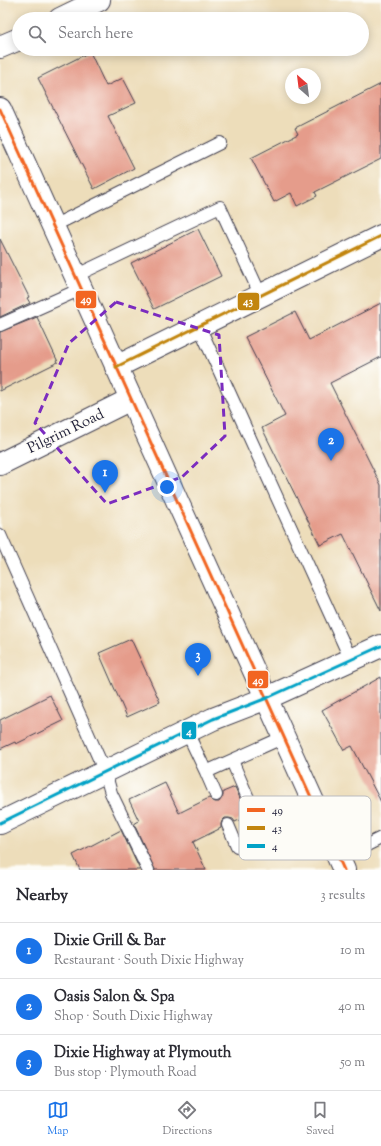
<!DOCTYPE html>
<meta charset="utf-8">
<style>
body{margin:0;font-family:"Sorts Mill Goudy",serif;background:#f7f7f7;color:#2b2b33}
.compass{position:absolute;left:285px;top:68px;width:36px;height:36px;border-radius:50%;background:#fff;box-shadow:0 2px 10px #0003;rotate:332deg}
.you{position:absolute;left:167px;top:487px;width:14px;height:14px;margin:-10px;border:3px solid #fff;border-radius:50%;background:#1a73e8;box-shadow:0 0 0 6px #1a73e833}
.badge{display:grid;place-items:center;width:26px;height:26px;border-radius:50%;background:#1a73e8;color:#fff;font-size:13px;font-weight:700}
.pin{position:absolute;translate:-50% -33px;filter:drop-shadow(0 1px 2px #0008)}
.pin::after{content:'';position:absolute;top:21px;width:14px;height:12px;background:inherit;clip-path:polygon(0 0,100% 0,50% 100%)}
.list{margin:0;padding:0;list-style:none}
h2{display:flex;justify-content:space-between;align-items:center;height:52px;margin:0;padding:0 16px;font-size:17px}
h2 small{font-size:13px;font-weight:400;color:#7c7c81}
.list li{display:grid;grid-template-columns:26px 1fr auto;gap:12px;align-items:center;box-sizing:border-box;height:56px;padding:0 16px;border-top:1px solid #e1e1e2}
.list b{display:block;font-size:15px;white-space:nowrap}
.list p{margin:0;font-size:13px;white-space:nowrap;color:#7c7c81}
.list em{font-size:13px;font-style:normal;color:#7c7c81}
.icon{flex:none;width:22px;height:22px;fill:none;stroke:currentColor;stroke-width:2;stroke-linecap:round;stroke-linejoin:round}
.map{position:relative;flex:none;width:381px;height:870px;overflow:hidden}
.search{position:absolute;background:#fff;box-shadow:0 2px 10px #0003;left:12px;right:12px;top:12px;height:44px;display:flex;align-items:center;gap:10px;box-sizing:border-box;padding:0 14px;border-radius:22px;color:#7c7c81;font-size:15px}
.sheet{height:220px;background:#fff}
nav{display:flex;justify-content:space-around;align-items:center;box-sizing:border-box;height:56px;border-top:1px solid #e1e1e2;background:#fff;font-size:11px;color:#7c7c81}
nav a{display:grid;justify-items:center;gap:2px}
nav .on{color:#1a73e8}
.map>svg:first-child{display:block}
.building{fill:#e59c8b}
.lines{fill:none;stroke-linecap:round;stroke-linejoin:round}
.lane-casing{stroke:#403e4e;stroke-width:14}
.street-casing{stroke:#403e4e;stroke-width:24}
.primary-casing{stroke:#403e4e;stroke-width:24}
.lane{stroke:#fff;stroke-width:12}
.street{stroke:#fff;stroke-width:22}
.primary{stroke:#fff;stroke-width:22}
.bus-1-casing{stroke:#fdfcf7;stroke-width:6}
.bus-2-casing{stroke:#fdfcf7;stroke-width:6}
.bus-3-casing{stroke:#fdfcf7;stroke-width:6}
.bus-1{stroke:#f26522;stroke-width:3}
.bus-2{stroke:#c2850f;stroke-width:3}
.bus-3{stroke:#02a2c7;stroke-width:3}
.marked{fill:none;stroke:#7b2cbf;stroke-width:3;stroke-dasharray:8 5;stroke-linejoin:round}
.labels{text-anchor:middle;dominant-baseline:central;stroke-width:3;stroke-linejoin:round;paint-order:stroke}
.street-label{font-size:15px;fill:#22223b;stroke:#fdfcf7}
.key{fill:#fdfcf7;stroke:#bbbbbf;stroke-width:1}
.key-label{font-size:11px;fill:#22223b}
.line-badge{stroke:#fdfcf7;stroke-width:1.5}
.badge-label{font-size:11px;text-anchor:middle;font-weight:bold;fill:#fff}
</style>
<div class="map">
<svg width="381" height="870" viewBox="0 0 381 870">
<rect width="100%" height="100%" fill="#fdfcf7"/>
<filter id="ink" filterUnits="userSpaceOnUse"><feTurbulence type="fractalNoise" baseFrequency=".025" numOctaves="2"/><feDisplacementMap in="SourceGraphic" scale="8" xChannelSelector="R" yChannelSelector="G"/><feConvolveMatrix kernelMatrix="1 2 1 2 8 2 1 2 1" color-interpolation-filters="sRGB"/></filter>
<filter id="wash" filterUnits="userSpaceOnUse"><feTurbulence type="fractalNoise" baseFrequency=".012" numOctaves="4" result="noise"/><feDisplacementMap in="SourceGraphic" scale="16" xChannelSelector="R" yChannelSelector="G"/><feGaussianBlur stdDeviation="0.9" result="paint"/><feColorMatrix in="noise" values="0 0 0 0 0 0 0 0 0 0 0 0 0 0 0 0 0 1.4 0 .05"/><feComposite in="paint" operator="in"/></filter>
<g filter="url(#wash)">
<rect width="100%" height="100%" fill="#edddba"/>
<g id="blocks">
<!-- building -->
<path class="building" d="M90 52 106 86 123 78 136 103 108 116 134 168 94 189 38 78Z
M381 84V159L315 192 317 196 297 206 291 193 274 202 251 158 298 134 295 128Z
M198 229 221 276 154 309 131 263Z
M0 239 29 297 27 298 30 303 0 317Z
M381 303V357L330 383 381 485V611L343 534 320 545 262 428 285 416 245 337 295 312 309 340Z
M37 317 58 362 0 391V332Z
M131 639 160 702 127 717 99 653Z
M381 677V802L352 746 344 750 322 710Z
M50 695 63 721 16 744 15 742 0 749V720Z
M165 783 179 813 209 798 215 802H219L223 796V792L235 787 248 816 235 822 233 819 229 818H225L222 821 221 824V828L193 842 206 870H155L134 824 139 821 129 800Z
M121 830 140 870H80L73 855Z"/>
</g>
</g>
<g filter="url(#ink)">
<use href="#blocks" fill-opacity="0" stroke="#403e4e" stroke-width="1"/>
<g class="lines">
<!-- lane casing -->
<g class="lane-casing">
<path id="lane" d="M53 226 220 143
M75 276 220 207 261 296
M0 325 81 289
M199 326 351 660
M0 535 105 772 111 793 148 870
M187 732 206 772
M232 761 264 835
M216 795 206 772 284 737
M228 825 237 846 318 811
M339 859 381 838"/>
</g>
<!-- street casing -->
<g class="street-casing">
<path id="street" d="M60 19 99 0
M0 47 19 39
M116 367 381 236
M0 464 131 399
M0 823 213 719 267 698 381 646"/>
</g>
<!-- primary casing -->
<g class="primary-casing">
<path id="primary" d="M0 109 344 870"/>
</g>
<!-- lane -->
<use href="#lane" class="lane"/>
<!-- street -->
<use href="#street" class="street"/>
<!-- primary -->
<use href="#primary" class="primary"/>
<!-- bus-1 casing -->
<g class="bus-1-casing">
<path id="bus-1" d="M0 109 344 870"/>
</g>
<!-- bus-2 casing -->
<g class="bus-2-casing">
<path id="bus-2" d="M116 367 381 236"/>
</g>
<!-- bus-3 casing -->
<g class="bus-3-casing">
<path id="bus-3" d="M0 823 213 719 267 698 381 646"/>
</g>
<!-- bus-1 -->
<use href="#bus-1" class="bus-1"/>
<!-- bus-2 -->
<use href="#bus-2" class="bus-2"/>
<!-- bus-3 -->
<use href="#bus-3" class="bus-3"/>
</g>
</g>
<!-- marked area -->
<path class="marked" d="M116 302 219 335 225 436 182 477 107 504 35 423 69 343Z"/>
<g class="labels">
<!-- street labels -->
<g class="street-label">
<text transform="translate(66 432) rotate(-26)">Pilgrim Road</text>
</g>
</g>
<!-- legend -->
<rect x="239" y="796" width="132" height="64" rx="6" class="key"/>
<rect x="247" y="808" width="18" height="4" fill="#f26522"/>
<rect x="247" y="826" width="18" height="4" fill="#c2850f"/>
<rect x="247" y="844" width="18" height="4" fill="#02a2c7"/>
<g class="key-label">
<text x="272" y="814">49</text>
<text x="272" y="832">43</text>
<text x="272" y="850">4</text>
</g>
<g class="line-badge">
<rect x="75" y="290" width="22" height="19" rx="4" fill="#f26522"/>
<rect x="237" y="292" width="23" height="19" rx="4" fill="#c2850f"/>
<rect x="247" y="670" width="22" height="19" rx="4" fill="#f26522"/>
<rect x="181" y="721" width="16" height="19" rx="4" fill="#02a2c7"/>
</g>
<g class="badge-label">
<text x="86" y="303">49</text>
<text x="248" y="305">43</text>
<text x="258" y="684">49</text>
<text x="189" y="735">4</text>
</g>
</svg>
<svg class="compass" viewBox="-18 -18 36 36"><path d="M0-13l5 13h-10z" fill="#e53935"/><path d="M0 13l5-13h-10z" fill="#7c7c81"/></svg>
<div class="you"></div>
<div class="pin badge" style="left:105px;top:493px">1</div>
<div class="pin badge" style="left:331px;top:461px">2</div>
<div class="pin badge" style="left:198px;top:676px">3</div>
<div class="search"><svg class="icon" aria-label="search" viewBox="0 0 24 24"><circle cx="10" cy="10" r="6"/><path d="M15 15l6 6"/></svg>Search here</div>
</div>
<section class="sheet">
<h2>Nearby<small>3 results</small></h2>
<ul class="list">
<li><span class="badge">1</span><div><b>Dixie Grill &amp; Bar</b><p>Restaurant · South Dixie Highway</p></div><em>10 m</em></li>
<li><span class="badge">2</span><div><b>Oasis Salon &amp; Spa</b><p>Shop · South Dixie Highway</p></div><em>40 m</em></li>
<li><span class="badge">3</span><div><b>Dixie Highway at Plymouth</b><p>Bus stop · Plymouth Road</p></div><em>50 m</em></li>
</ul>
</section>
<nav>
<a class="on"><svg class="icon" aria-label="map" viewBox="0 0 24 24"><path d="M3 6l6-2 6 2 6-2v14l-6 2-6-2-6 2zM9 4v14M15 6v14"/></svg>Map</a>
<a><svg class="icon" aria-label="directions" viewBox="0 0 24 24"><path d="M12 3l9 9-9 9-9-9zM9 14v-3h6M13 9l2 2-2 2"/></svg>Directions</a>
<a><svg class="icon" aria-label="saved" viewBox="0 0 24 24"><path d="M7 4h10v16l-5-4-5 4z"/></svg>Saved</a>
</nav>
